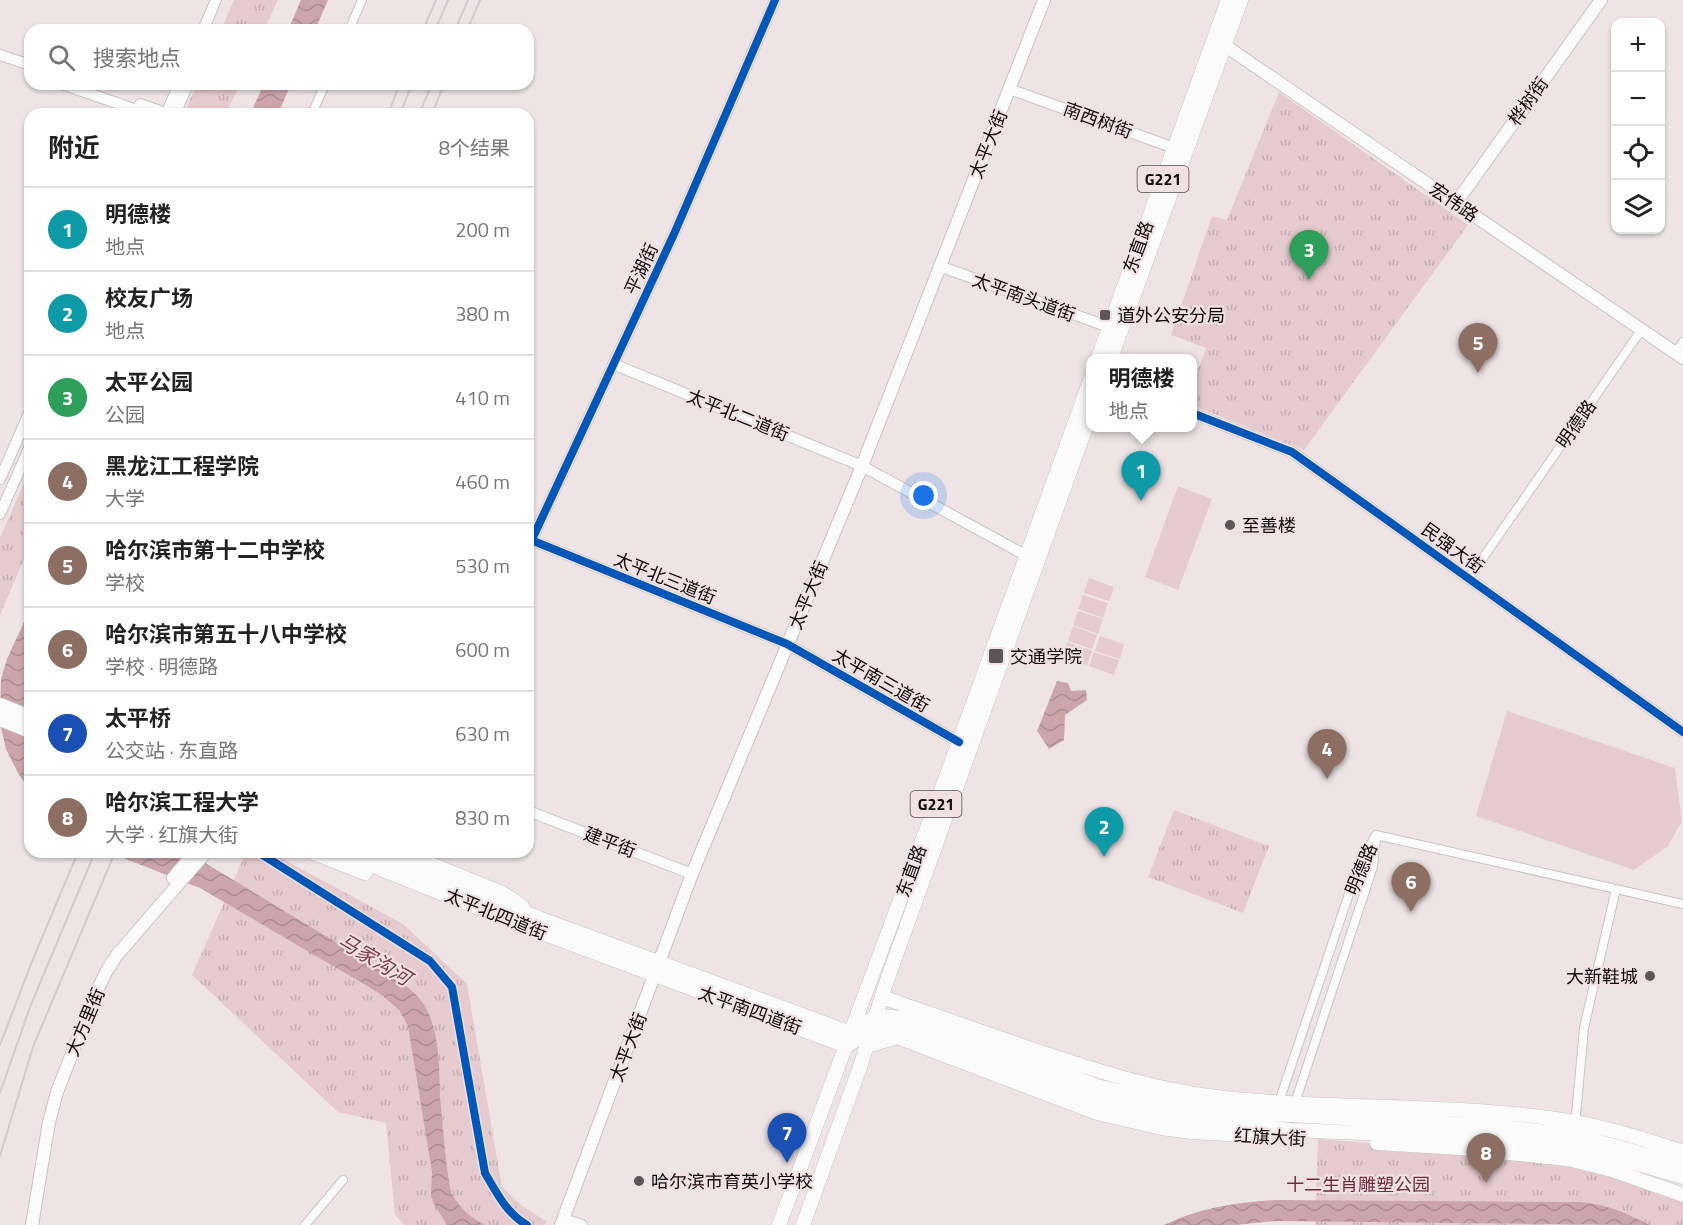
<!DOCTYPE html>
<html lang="zh">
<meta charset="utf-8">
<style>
body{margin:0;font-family:"Titillium Web","Noto Sans SC",sans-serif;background:#f2f2f2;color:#222}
.controls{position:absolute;right:18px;top:18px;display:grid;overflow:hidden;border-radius:12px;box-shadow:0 2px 4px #0004}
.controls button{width:54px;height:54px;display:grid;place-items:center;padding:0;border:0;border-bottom:2px solid #e0e0e0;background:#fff;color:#222;font:30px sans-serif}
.you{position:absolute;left:924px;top:496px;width:21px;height:21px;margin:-15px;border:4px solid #fff;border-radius:50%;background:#1a73e8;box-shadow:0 0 0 9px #1a73e833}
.badge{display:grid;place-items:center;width:39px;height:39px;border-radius:50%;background:#5d5658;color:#fff;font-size:20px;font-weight:700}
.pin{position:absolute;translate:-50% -50px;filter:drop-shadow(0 2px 3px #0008)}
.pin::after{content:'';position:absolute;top:32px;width:21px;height:18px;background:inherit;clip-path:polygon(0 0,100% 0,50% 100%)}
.popup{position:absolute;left:1086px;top:354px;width:111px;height:78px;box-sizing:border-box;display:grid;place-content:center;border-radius:12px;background:#fff;filter:drop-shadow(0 2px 4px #0005);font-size:20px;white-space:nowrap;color:#767676}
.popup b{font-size:22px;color:#222}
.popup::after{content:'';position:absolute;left:50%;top:100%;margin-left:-12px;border:12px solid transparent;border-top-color:#fff}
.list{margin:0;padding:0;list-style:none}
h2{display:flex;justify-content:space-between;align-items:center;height:78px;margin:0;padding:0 24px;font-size:26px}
h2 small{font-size:20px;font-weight:400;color:#767676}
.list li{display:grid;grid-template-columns:39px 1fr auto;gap:18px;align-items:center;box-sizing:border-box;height:84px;padding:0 24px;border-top:2px solid #e0e0e0}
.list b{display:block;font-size:22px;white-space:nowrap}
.list p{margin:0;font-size:20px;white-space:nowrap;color:#767676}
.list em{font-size:20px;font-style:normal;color:#767676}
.icon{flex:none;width:33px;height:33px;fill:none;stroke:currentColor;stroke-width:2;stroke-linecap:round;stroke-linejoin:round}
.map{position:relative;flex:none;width:1683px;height:1225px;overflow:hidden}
.search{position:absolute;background:#fff;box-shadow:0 2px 4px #0004;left:24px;top:24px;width:510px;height:66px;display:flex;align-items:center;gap:15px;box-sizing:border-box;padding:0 21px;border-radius:18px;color:#767676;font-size:22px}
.panel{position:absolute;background:#fff;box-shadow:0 2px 4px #0004;left:24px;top:108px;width:510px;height:750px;border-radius:18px}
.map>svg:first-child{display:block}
.grass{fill:#e5cbcf}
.park{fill:url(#park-tufts)}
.water{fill:url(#water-waves)}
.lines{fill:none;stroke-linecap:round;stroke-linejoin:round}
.minor-casing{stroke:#cac2c3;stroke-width:10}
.tertiary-casing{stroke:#cac2c3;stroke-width:12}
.secondary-casing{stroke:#cac2c3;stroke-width:14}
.primary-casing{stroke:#cac2c3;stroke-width:15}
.trunk-casing{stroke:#cac2c3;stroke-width:15}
.minor{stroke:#fcfbfb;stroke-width:8}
.tertiary{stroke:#fcfbfb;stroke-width:10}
.secondary{stroke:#fcfbfb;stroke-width:12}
.primary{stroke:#fcfbfb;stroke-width:14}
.trunk{stroke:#fcfbfb;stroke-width:14}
.rail{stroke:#cfcccd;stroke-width:2}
.cycleway-casing{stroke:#f1e1e4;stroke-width:11}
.cycleway{stroke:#0057b8;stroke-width:8}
.poi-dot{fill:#5d5658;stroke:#f1e1e4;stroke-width:2}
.labels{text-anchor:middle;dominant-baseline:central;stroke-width:4.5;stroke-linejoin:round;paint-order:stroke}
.shield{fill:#f1e1e4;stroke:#534a4c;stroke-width:1.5}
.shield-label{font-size:16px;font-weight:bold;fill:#0f0a0b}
.street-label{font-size:18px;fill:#0f0a0b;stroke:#f1e1e4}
.poi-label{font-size:18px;fill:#0f0a0b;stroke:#f1e1e4;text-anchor:start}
.park-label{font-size:18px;fill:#6d2c3e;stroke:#f1e1e4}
.water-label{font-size:20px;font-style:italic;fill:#7e3b4c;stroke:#f1e1e4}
</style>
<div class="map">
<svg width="1683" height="1225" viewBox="0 0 1683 1225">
<defs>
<pattern id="park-tufts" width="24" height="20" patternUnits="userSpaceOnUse" patternTransform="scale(1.5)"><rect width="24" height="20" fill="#e5cbcf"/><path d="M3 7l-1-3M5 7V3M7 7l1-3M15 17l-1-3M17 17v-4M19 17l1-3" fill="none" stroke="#c3adb0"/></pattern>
<pattern id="water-waves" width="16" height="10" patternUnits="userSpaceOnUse" patternTransform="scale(1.5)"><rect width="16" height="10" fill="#cba4ac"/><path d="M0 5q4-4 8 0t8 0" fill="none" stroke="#ad8c93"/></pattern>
</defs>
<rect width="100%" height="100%" fill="#eee4e6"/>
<!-- grass -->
<path class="grass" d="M1178 486 1212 499 1178 590 1145 577Z
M1089 578 1114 587 1109 601 1084 593Z
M1083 595 1108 603 1103 618 1078 609Z
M1078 611 1103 619 1098 634 1073 625Z
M1073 626 1097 635 1092 649 1068 641Z
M1100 636 1124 644 1120 659 1095 651Z
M1067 642 1092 651 1087 665 1062 657Z
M1094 652 1119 660 1114 675 1089 666Z
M1507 711 1675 768 1682 821 1668 846 1634 870 1476 816Z"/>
<!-- park -->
<path class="park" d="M234 0H278L264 30H221Z
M197 84H240L226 114H184Z
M1279 92 1468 225 1304 450 1192 405V387L1206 348 1171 335 1212 216 1227 220Z
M30 469V545L0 615V538Z
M1174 810 1269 846 1243 913 1148 877Z
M246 852H270L403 924 467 984 502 1187 522 1206 546 1221 545 1225H404L395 1215 386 1123 338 1112 192 975Z
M1318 1139 1571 1160 1683 1192V1225H1315Z"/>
<!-- water -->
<path class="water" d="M301 0H328L315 30H288Z
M264 84H291L278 114H250Z
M30 609V791L18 773 6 749 0 723 1 679 7 659Z
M1057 681 1068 683 1071 691 1086 690 1087 700 1065 715 1064 740 1049 749 1037 731Z
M108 852H187L395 978C407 986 417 994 425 1006 440 1033 439 1067 440 1096 443 1128 445 1161 451 1192 459 1208 470 1217 485 1225H447L434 1204 431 1196 432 1172 408 1026 399 1010 383 996 369 987 200 888Z
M1277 1200 1580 1202C1605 1204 1628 1213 1649 1225L1275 1221 1235 1225H1164C1199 1208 1238 1202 1277 1200Z"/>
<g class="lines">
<!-- minor casing -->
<g class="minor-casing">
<path id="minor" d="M349 30 362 0
M312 114 325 84
M1675 353 1683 342
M1469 578 1642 329
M1376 835 1683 904
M258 852 430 961 452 987 485 1173C496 1192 507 1214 527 1225
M1278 1105 1359 864 1376 835
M1294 1106 1373 867 1376 838
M1575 1126 1584 1028 1616 889
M305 1225 343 1180"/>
</g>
<!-- tertiary casing -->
<g class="tertiary-casing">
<path id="tertiary" d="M203 30 216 0
M0 55 30 65
M62 84 148 114
M1009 89 1180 150
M140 104 168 114
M166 114 179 84
M175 114 188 84
M939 266 1109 327
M613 364 862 466 1027 556
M1192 413 1292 452 1683 732
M0 479 30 411
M0 514 30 446
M531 540 787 644 959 742
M528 548 674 234 775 0
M528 811 692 874
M563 1219 582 1225"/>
</g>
<!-- secondary casing -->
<g class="secondary-casing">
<path id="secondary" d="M1224 45 1683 358
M1456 203 1601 0
M173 878 195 852
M32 1225 49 1122 57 1092 94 997 106 972 117 955 206 852
M561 1225 692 874 862 466 1044 0"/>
</g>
<!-- primary casing -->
<g class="primary-casing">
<path id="primary" d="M0 705 30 717
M0 719 30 731
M311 852 365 873
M338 852 534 930 846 1046 872 1031 899 1028 1100 1100 1163 1116 1290 1130 1487 1138 1537 1143 1610 1156 1683 1177
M371 852 544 920 851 1033 876 1016 903 1018 1101 1087 1168 1103 1217 1111 1494 1126 1574 1135 1683 1165
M401 852 502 893 522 906
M882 997C934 1015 987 1034 1040 1052 1098 1071 1155 1090 1216 1097 1329 1110 1443 1103 1556 1119 1599 1125 1642 1138 1683 1152
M867 1046 897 1037 1097 1113 1162 1128 1191 1132 1247 1135
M1377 1143 1460 1148 1568 1159 1612 1170 1683 1195"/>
</g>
<!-- trunk casing -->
<g class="trunk-casing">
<path id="trunk" d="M1098 358 1228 0
M1111 358 1241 0
M779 1225 959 742 1090 381
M803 1225 860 1067 885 986 1090 416"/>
</g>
<!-- minor -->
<use href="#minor" class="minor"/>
<!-- tertiary -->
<use href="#tertiary" class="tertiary"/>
<!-- secondary -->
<use href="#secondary" class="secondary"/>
<!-- primary -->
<use href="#primary" class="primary"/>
<!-- trunk -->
<use href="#trunk" class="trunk"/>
<!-- rail -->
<path class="rail" d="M423 30 436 0
M435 30 448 0
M455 30 468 0
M467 30 480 0
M388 114 400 84
M400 114 412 84
M419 114 432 84
M432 114 444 84
M0 1045 31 964 78 852
M0 1093 30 1007 95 852
M0 1156 33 1047 115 852"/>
<!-- cycleway casing -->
<g class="cycleway-casing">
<path id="cycleway" d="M1192 413 1292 452 1683 732
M531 540 787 644 959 742
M528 548 674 234 775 0
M258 852 430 961 452 987 485 1173C496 1192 507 1214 527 1225"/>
</g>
<!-- cycleway -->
<use href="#cycleway" class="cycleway"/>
</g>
<!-- markers -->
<g class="poi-dot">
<rect x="1099" y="309" width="12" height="12" rx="3"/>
<circle cx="1230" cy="525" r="6"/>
<rect x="988" y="648" width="16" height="16" rx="3"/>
<circle cx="1650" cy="976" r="6"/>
<circle cx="639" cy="1181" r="6"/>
</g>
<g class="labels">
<!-- shield labels -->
<g class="shield">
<rect x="1137.5" y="166" width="51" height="26" rx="4.5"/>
<rect x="910.5" y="791" width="51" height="26" rx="4.5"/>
</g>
<g class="shield-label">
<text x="1163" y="179">G221</text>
<text x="936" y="804">G221</text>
</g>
<!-- street labels -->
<g class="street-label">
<text transform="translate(1528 101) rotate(-54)">桦树街</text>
<text transform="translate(1098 120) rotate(20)">南西树街</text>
<text transform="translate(988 144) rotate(-68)">太平大街</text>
<text transform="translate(1454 202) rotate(34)">宏伟路</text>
<text transform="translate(1138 247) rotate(-70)">东直路</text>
<text transform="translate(641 269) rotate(-65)">平湖街</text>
<text transform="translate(1024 297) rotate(20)">太平南头道街</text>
<text transform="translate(738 415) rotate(22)">太平北二道街</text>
<text transform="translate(1576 424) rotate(-55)">明德路</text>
<text transform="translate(1453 548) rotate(36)">民强大街</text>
<text transform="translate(665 578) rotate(22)">太平北三道街</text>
<text transform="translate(808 595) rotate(-67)">太平大街</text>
<text transform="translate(881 680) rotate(30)">太平南三道街</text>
<text transform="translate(610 842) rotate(21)">建平街</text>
<text transform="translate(1361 869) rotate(-67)">明德路</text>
<text transform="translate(911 871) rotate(-70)">东直路</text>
<text transform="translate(496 914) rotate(22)">太平北四道街</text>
<text transform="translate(750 1010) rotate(20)">太平南四道街</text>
<text transform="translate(85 1022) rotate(-67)">大方里街</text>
<text transform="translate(628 1047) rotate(-69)">太平大街</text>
<text transform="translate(1270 1137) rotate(3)">红旗大街</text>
</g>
<!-- poi labels -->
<g class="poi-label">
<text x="1117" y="315">道外公安分局</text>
<text x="1242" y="525">至善楼</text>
<text x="1010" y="656">交通学院</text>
<text x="1638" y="976" text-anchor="end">大新鞋城</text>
<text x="651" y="1181">哈尔滨市育英小学校</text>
</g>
<!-- park labels -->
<g class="park-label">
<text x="1358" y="1184">十二生肖雕塑公园</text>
</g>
<!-- water labels -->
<g class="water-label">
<text transform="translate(375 959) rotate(31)">马家沟河</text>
</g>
</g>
</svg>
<div class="controls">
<button>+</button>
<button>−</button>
<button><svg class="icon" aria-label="locate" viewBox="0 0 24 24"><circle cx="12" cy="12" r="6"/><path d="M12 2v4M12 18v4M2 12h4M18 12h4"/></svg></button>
<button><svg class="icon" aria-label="layers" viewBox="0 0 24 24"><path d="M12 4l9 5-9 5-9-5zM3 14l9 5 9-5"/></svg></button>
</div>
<div class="you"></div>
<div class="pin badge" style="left:1141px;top:501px;background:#0f9aa8">1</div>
<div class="popup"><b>明德楼</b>地点</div>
<div class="pin badge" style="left:1104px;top:857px;background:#0f9aa8">2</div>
<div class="pin badge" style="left:1309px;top:280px;background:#2e9e5b">3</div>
<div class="pin badge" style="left:1327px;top:779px;background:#8d6e63">4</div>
<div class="pin badge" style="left:1478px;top:373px;background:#8d6e63">5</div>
<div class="pin badge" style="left:1411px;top:912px;background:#8d6e63">6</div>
<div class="pin badge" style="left:787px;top:1163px;background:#1a4fb4">7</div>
<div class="pin badge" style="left:1486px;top:1183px;background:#8d6e63">8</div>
<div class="search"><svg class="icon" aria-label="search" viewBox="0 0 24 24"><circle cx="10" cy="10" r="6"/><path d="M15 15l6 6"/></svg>搜索地点</div>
<section class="panel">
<h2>附近<small>8个结果</small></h2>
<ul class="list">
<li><span class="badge" style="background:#0f9aa8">1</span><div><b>明德楼</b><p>地点</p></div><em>200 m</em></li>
<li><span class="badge" style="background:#0f9aa8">2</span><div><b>校友广场</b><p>地点</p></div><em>380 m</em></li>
<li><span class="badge" style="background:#2e9e5b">3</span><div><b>太平公园</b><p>公园</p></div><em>410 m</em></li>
<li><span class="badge" style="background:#8d6e63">4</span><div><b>黑龙江工程学院</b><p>大学</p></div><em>460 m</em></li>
<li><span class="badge" style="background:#8d6e63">5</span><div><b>哈尔滨市第十二中学校</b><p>学校</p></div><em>530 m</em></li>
<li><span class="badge" style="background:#8d6e63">6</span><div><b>哈尔滨市第五十八中学校</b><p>学校 · 明德路</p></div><em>600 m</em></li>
<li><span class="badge" style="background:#1a4fb4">7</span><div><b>太平桥</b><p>公交站 · 东直路</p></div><em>630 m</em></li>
<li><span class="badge" style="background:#8d6e63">8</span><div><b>哈尔滨工程大学</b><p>大学 · 红旗大街</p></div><em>830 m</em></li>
</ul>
</section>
</div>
